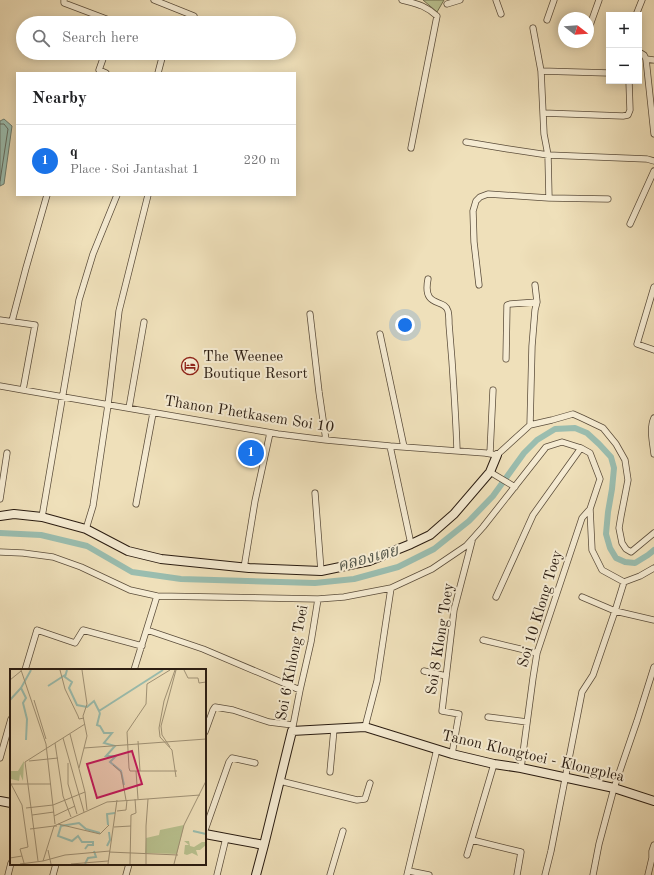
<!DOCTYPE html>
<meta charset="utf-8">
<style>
body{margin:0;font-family:"Old Standard TT","Noto Serif Thai",serif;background:#f6f6f6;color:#202124}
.controls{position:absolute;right:12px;top:12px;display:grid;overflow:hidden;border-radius:0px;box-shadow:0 2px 10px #0003}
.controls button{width:36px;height:36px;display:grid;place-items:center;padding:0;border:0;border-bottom:1px solid #e0e0e0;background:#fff;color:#202124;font:20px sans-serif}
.compass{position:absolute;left:558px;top:12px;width:36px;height:36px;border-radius:50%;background:#fff;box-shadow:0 2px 10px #0003;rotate:107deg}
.you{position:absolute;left:405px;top:325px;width:14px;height:14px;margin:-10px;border:3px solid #fff;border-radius:50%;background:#1a73e8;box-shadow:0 0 0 6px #1a73e833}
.badge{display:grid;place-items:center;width:26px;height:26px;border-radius:50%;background:#1a73e8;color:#fff;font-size:13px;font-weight:700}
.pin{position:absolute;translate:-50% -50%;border:2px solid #fff;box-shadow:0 1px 4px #0006}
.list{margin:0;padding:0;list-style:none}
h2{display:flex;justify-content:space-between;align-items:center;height:52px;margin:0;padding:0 16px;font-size:17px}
h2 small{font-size:13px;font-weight:400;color:#757577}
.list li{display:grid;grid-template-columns:26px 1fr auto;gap:12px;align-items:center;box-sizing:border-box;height:72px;padding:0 16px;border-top:1px solid #e0e0e0}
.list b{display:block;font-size:15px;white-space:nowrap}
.list p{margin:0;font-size:13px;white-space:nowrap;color:#757577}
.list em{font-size:13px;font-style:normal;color:#757577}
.icon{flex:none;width:22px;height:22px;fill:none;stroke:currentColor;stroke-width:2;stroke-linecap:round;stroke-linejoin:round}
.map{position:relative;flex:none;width:654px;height:875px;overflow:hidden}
.search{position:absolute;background:#fff;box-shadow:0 2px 10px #0003;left:16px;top:16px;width:280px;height:44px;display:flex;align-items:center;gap:10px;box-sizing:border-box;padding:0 14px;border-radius:22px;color:#757577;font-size:15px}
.panel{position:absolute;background:#fff;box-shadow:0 2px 10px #0003;left:16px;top:72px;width:280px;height:124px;border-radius:0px}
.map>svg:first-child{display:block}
.green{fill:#b9c290;stroke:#726f50}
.water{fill:#9abdaf;stroke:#6d7d70}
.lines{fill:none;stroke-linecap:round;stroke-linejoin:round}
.shore{stroke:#626c60;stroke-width:1}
.canal{stroke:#9abdaf;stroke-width:6}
.street-casing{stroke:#5b4d3b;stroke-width:7}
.secondary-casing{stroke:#2a1c11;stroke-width:10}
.street{stroke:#f5ebd2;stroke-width:5.5}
.secondary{stroke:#f5ebd2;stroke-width:8}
.labels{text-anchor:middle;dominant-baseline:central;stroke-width:4;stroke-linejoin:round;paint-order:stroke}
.poi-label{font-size:15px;fill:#2a1c11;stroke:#f5ebd2;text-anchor:start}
.street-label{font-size:15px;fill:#2a1c11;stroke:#f5ebd2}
.water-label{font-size:16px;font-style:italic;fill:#515448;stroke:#f5ebd2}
.inset-river{fill:none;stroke:#9abdaf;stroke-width:2}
.inset-road{fill:none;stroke:#a09276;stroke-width:1}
.view{fill:#c2185b;fill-opacity:0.15;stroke:#c2185b;stroke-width:2}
.inset-edge{fill:none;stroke:#2a1c11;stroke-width:2}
</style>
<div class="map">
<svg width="654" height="875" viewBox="0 0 654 875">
<rect width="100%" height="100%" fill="#efe0ba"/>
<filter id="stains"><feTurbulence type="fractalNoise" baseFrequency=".005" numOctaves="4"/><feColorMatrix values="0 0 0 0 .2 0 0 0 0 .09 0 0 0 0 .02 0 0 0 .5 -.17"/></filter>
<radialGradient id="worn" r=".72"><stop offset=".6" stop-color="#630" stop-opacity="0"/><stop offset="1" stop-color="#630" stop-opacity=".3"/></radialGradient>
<!-- green -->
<path class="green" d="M423 0H444L437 12Z"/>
<!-- water -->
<path class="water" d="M4 119 12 126 4 184 0 186V121Z"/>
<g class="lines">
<!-- shore -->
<path class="shore" d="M0 124H4L8 129 0 181"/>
<!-- canal -->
<path class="canal" d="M0 533 41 535 87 546 132 572 181 579 315 583 354 579 398 567 434 549 469 521 493 496 524 453 537 440 555 429 575 428 587 433 599 444 611 457 614 468 612 489 608 512 606 534 610 548 616 558 625 562 635 563 648 555 654 550"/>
<!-- street casing -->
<g class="street-casing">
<path id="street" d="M64 0V3L117 23
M154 0 194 16
M402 0C417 4 425 5 437 16L411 148
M496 0 501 14
M447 4 460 0
M636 15 642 0
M547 20 554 0
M533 28 541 71 544 134 548 155 549 198
M589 28 599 0
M639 52 644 55 646 59 654 134
M105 53 99 70 106 73
M646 59 654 60
M541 71 609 73
M158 73 163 54
M543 113 623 116 628 115 630 110 629 81
M466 142 508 149 548 155 647 159 654 161
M630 224 654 171
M428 279C422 309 445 298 448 311 449 315 449 320 449 324 450 336 451 348 452 361 454 391 456 420 457 450
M479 285 474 242 473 211 476 201 480 197 488 194 549 198 608 199
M654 287 637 344 654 350
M310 314 319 392 326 440
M0 320 35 325 23 390
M12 321 26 268 47 195
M380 334 404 447
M506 359 507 305 510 304 537 302
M0 386 23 390 278 434 326 440 390 446 485 453 497 455 530 425 552 420 573 414 582 418 603 428 616 444 625 460 628 480 621 516 619 528 622 543 626 549 631 552 654 533
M129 408 144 322
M654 418C649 429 653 443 654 454
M530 425 532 346 535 310 537 302 535 285
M390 446 411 544
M490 453 493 390
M490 472 515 487
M315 493 321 571
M0 499 7 453
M136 504 153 413
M42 517 79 300 93 254 117 195
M86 529 93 506 108 405 119 311 148 195
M0 552 23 553 53 557 81 567 130 590 157 596 318 599 344 597 391 588 432 569 466 546 483 527 546 447 562 442 581 448 590 453 600 479 590 509 592 550 602 570 624 582 640 576 654 568
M244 568 255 501 270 433
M496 597 533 515 581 448
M582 597 615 611 654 620
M147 630 203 649 300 690
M483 640 537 653
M25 670 37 630 75 643 83 630 142 646
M134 670 157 596
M424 671 446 676
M488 717 527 722
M365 727 377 681 391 588
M292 731 300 690 311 642 318 599
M205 732 213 710 215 707 233 710 269 722 293 725
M452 754 459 714 442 711 454 610 472 541
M0 758 11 719
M521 768 533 678 537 653 582 518 590 509
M330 772 334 729
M280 781 357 800 365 799 370 783
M205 830 229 762 232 758 255 763
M472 840 521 852 517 875
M654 845 652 851V858H654
M467 855 494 764
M409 871 429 875
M8 875 11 863
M53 875 56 864
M126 875 129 864
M217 875 226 838
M330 875 343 831
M407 875 437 749
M545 875 551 851 582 692 593 675 615 611 624 582
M593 875 599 844 614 788 637 721 654 667
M648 875 652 858"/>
</g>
<!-- secondary casing -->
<g class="secondary-casing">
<path id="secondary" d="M0 516 14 514 42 517 86 529 128 551 161 559 249 568 321 571 369 561 411 544 430 535 454 514 490 472 497 455
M0 801 11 803
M205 834 264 845
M256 875 264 845 292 731 365 727 452 754 494 764 521 768 614 788 654 801"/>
</g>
<!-- street -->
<use href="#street" class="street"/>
<!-- secondary -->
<use href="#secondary" class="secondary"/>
</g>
<!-- icons -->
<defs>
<g id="hotel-ring" transform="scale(0.9)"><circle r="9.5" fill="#f5ebd2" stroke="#8f2418" stroke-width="1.5"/><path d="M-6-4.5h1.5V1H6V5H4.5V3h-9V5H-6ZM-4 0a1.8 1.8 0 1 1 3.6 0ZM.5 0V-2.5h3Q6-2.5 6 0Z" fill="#8f2418"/></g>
</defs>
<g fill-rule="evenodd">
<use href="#hotel-ring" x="190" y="366"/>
</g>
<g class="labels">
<!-- poi labels -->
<g class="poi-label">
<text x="203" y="357">The Weenee<tspan x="203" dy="17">Boutique Resort</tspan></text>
</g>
<!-- street labels -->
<g class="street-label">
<text transform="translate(249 415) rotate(9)">Thanon Phetkasem Soi 10</text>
<text transform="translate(541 609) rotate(-73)">Soi 10 Klong Toey</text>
<text transform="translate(441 639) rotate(-81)">Soi 8 Klong Toey</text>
<text transform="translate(293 663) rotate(-79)">Soi 6 Khlong Toei</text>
<text transform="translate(533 757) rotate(13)">Tanon Klongtoei - Klongplea</text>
</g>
<!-- water labels -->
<g class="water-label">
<text transform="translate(368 559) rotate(-15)">คลองเตย</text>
</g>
</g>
<!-- overview -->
<g transform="translate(10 669)">
<rect width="196" height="196" fill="#efe0ba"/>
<path d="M14 92 13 112 10 105 9 112 1 110V102H8ZM174 156 167 185 135 184 136 169 149 166 150 161ZM174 172H179L180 177 184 178 192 173H195L196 176 190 181H186L188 187 182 184 177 186 174 185 175 176H179Z" fill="#b9c290"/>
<path class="inset-river" d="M57 1 55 8 62 13 59 19 67 36 77 38 84 32 90 44M38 17 55 6M11 19 16 29 13 34 17 50 16 71M0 31 11 19 21 1M89 42 153 1M90 44 87 56 90 57 94 64H102L94 74 105 77 96 87H106L100 93 111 102 114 116M98 156 97 145 105 144M183 162 196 165M97 177 100 171 99 163M75 180 78 176H83V173H72L68 167 62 172 48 167 51 157 69 154 76 160 90 164M75 195 78 189 86 188 84 182"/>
<path class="inset-road" d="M11 1 36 75 45 155M50 1 55 20 68 47 69 50 74 49M160 1 137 15 136 35 117 63 119 99 120 102H167M165 1 154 32 149 59 150 68 162 81 166 108M174 1 178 9H188L189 14 196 13M0 11 11 2M24 31 36 70M60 65 75 123 77 141M53 69 74 143M128 72 130 102M45 74 53 127 61 148M160 78 152 66 151 57 166 1M74 79 196 70M19 92 48 89M58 94V115L67 145M103 96 111 103 116 131M69 99 77 67 73 47 77 35 72 1M126 102 128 130M0 113 12 136 18 178 10 180 14 194M0 115H41M16 139 43 136 75 123M107 142 116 141 117 131M22 146 44 143M44 147 65 137M48 155 90 165M47 157H44L97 133 190 126M136 157 138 130M104 158 121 157M20 160 44 157M90 165 99 156M38 181 41 195M99 183 168 186M0 189 12 187M28 192 15 93 75 55M33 192 55 186 100 182M10 195 33 192 44 157M61 195 98 192M98 195 107 131M120 195 121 146 126 144 125 130M136 195V157M164 195 174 156 196 112"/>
<path class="view" d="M122 82 132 115 87 129 77 95Z"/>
<rect width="196" height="196" class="inset-edge"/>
</g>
<rect width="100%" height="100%" filter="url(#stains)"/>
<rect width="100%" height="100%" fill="url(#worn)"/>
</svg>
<div class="controls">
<button>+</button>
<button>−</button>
</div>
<svg class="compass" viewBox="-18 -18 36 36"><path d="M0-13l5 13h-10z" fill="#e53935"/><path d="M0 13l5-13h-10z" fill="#757577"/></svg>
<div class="you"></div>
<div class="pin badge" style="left:251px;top:453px">1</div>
<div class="search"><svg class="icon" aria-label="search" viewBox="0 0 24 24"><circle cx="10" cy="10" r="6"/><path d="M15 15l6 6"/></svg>Search here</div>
<section class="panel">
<h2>Nearby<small></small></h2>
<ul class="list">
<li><span class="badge">1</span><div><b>q</b><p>Place · Soi Jantashat 1</p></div><em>220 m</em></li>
</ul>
</section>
</div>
